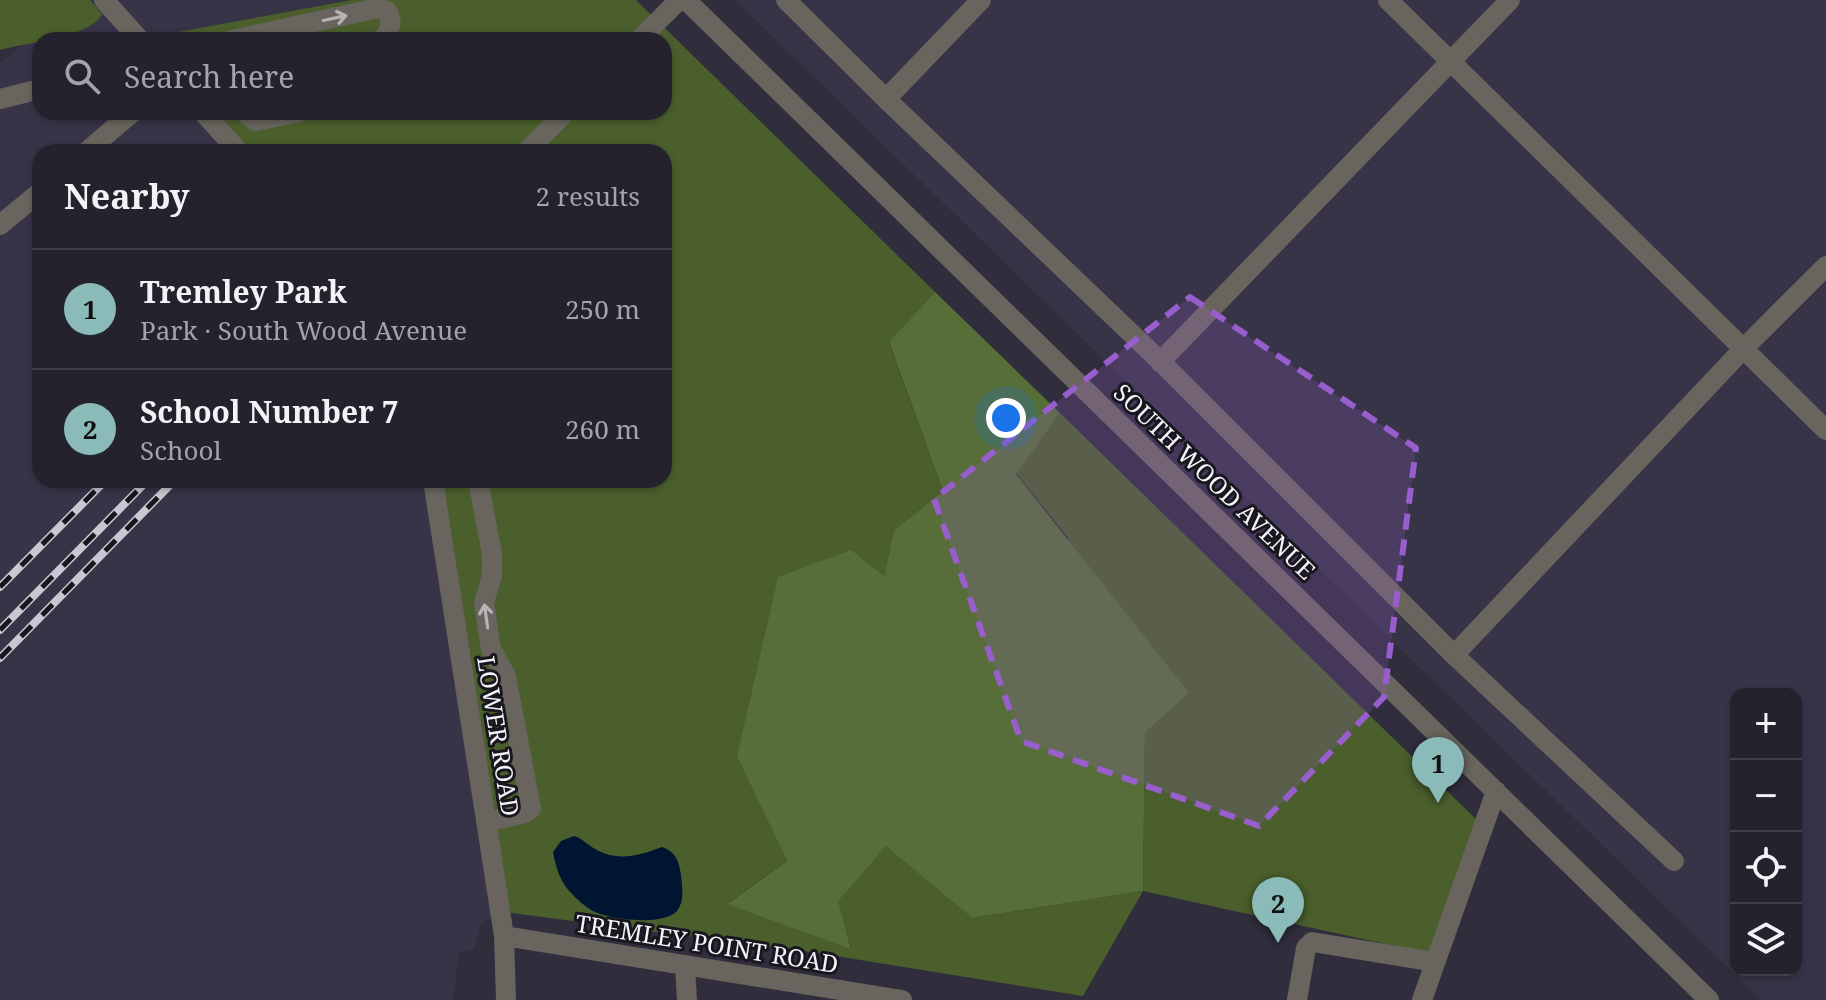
<!DOCTYPE html>
<meta charset="utf-8">
<style>
body{margin:0;font-family:"Noto Serif",serif;background:#302f39;color:#f1f3f6}
.controls{position:absolute;right:24px;bottom:24px;display:grid;overflow:hidden;border-radius:16px;box-shadow:0 2px 6px #0004}
.controls button{width:72px;height:72px;display:grid;place-items:center;padding:0;border:0;border-bottom:2px solid #413f49;background:#24222d;color:#f1f3f6;font:40px sans-serif}
.you{position:absolute;left:1006px;top:418px;width:28px;height:28px;margin:-20px;border:6px solid #fff;border-radius:50%;background:#1a73e8;box-shadow:0 0 0 12px #1a73e833}
.badge{display:grid;place-items:center;width:52px;height:52px;border-radius:50%;background:#8bbbb9;color:#111;font-size:26px;font-weight:700}
.pin{position:absolute;translate:-50% -66px;filter:drop-shadow(0 2px 4px #0008)}
.pin::after{content:'';position:absolute;top:42px;width:28px;height:24px;background:inherit;clip-path:polygon(0 0,100% 0,50% 100%)}
.list{margin:0;padding:0;list-style:none}
h2{display:flex;justify-content:space-between;align-items:center;height:104px;margin:0;padding:0 32px;font-size:34px}
h2 small{font-size:26px;font-weight:400;color:#a3a4aa}
.list li{display:grid;grid-template-columns:52px 1fr auto;gap:24px;align-items:center;box-sizing:border-box;height:120px;padding:0 32px;border-top:2px solid #413f49}
.list b{display:block;font-size:30px;white-space:nowrap}
.list p{margin:0;font-size:26px;white-space:nowrap;color:#a3a4aa}
.list em{font-size:26px;font-style:normal;color:#a3a4aa}
.icon{flex:none;width:44px;height:44px;fill:none;stroke:currentColor;stroke-width:2;stroke-linecap:round;stroke-linejoin:round}
.map{position:relative;flex:none;width:1826px;height:1000px;overflow:hidden}
.search{position:absolute;background:#24222d;box-shadow:0 2px 6px #0004;left:32px;top:32px;width:640px;height:88px;display:flex;align-items:center;gap:20px;box-sizing:border-box;padding:0 28px;border-radius:24px;color:#a3a4aa;font-size:30px}
.panel{position:absolute;background:#24222d;box-shadow:0 2px 6px #0004;left:32px;top:144px;width:640px;height:344px;border-radius:24px}
.map>svg:first-child{display:block}
.built{fill:#383448;fill-rule:evenodd}
.green{fill:#4a5f2c}
.forest{fill:#576e38}
.water{fill:#001532}
.lines{fill:none;stroke-linecap:round;stroke-linejoin:round}
.minor{stroke:#69645e;stroke-width:20}
.rail-casing{stroke:#c9c8d2;stroke-width:8}
.rail{stroke:#18171e;stroke-width:5;stroke-dasharray:15;stroke-linecap:butt}
.oneway{stroke:#b5b3b5}
.marked{fill:#995ece;fill-opacity:0.2;stroke:#995ece;stroke-width:6;stroke-dasharray:16 10;stroke-linejoin:round}
.labels{text-anchor:middle;dominant-baseline:central;stroke-width:6;stroke-linejoin:round;paint-order:stroke}
.street-label{font-size:24px;fill:#f4f3fc;stroke:#18171e}
</style>
<div class="map">
<svg width="1826" height="1000" viewBox="0 0 1826 1000">
<rect width="100%" height="100%" fill="#302e3c"/>
<!-- built -->
<path class="built" d="M86 0H352L135 40H40V112H197L231 152H40V480H431L500 912 481 924 474 950 459 952 453 1000H0V62Z
M735 0H1826V1000H1761ZM1736 694H1796V970H1736Z"/>
<!-- green -->
<path class="green" d="M0 0H90L102 14C92 37 24 43 0 50Z
M352 0H636L935 292 889 343 943 491 894 530 884 576 737 757 787 861 728 903 851 947 837 901 886 845 972 918 1143 891 1145 731 1068 538 1016 473 1060 413 1481 824 1436 955 1143 891 1083 996 811 952 504 912 431 480H664V152H231L197 112H664V40H135Z"/>
<!-- forest -->
<path class="forest" d="M935 292 1060 413 1016 474 1189 693 1145 732 1143 891 972 918 886 846 838 901 851 949 727 904 787 861 737 757 778 577 851 550 884 576 894 530 943 491 889 342Z"/>
<!-- water -->
<path class="water" d="M574 836C584 839 588 846 597 850 618 862 641 855 662 847 676 852 679 861 681 875 682 887 685 901 677 911 664 926 610 920 593 911 587 908 579 901 574 896 561 884 556 869 553 852L561 841Z"/>
<g class="lines">
<!-- minor -->
<path class="minor" d="M104 0 140 40
M686 0 1709 1000
M786 0 886 99
M981 0 886 99 1158 359 1454 655 1747 345 1826 266
M1388 0 1826 430
M232 40 378 8 387 11C394 22 390 31 382 40
M639 40 679 0
M0 99 40 89
M203 112 239 152
M244 112 256 121 300 112
M86 152 133 112
M526 152 566 112
M0 225 40 192
M1160 362 1510 0
M433 480 504 936 506 1000
M478 480 492 554V575L484 603 491 649 506 676 531 808 525 813 486 822
M1454 655 1674 861
M504 936 902 1000
M685 967 687 1000
M1297 1000 1306 948 1312 942 1435 962
M1422 1000 1496 791"/>
<!-- rail casing -->
<g class="rail-casing">
<path id="rail" d="M0 587 106 480
M0 630 148 480
M0 658 175 480"/>
</g>
<!-- rail -->
<use href="#rail" class="rail"/>
</g>
<!-- one-way arrows -->
<defs><path id="oneway-shaft" d="M-6 0H5M1.5-3L5.5 0L1.5 3" fill="none" stroke-width="1.6" stroke-linecap="round" stroke-linejoin="round" transform="scale(2)"/></defs>
<g class="oneway">
<use href="#oneway-shaft" transform="translate(335 18) rotate(-12)"/>
<use href="#oneway-shaft" transform="translate(486 616) rotate(-98)"/>
</g>
<!-- marked area -->
<path class="marked" d="M1190 297 1416 448 1384 697 1259 826 1021 741 934 499Z"/>
<g class="labels">
<!-- street labels -->
<g class="street-label">
<text transform="translate(1215 481) rotate(44)">SOUTH WOOD AVENUE</text>
<text transform="translate(499 736) rotate(81)">LOWER ROAD</text>
<text transform="translate(707 943) rotate(9)">TREMLEY POINT ROAD</text>
</g>
</g>
</svg>
<div class="controls">
<button>+</button>
<button>−</button>
<button><svg class="icon" aria-label="locate" viewBox="0 0 24 24"><circle cx="12" cy="12" r="6"/><path d="M12 2v4M12 18v4M2 12h4M18 12h4"/></svg></button>
<button><svg class="icon" aria-label="layers" viewBox="0 0 24 24"><path d="M12 4l9 5-9 5-9-5zM3 14l9 5 9-5"/></svg></button>
</div>
<div class="you"></div>
<div class="pin badge" style="left:1438px;top:803px">1</div>
<div class="pin badge" style="left:1278px;top:943px">2</div>
<div class="search"><svg class="icon" aria-label="search" viewBox="0 0 24 24"><circle cx="10" cy="10" r="6"/><path d="M15 15l6 6"/></svg>Search here</div>
<section class="panel">
<h2>Nearby<small>2 results</small></h2>
<ul class="list">
<li><span class="badge">1</span><div><b>Tremley Park</b><p>Park · South Wood Avenue</p></div><em>250 m</em></li>
<li><span class="badge">2</span><div><b>School Number 7</b><p>School</p></div><em>260 m</em></li>
</ul>
</section>
</div>
